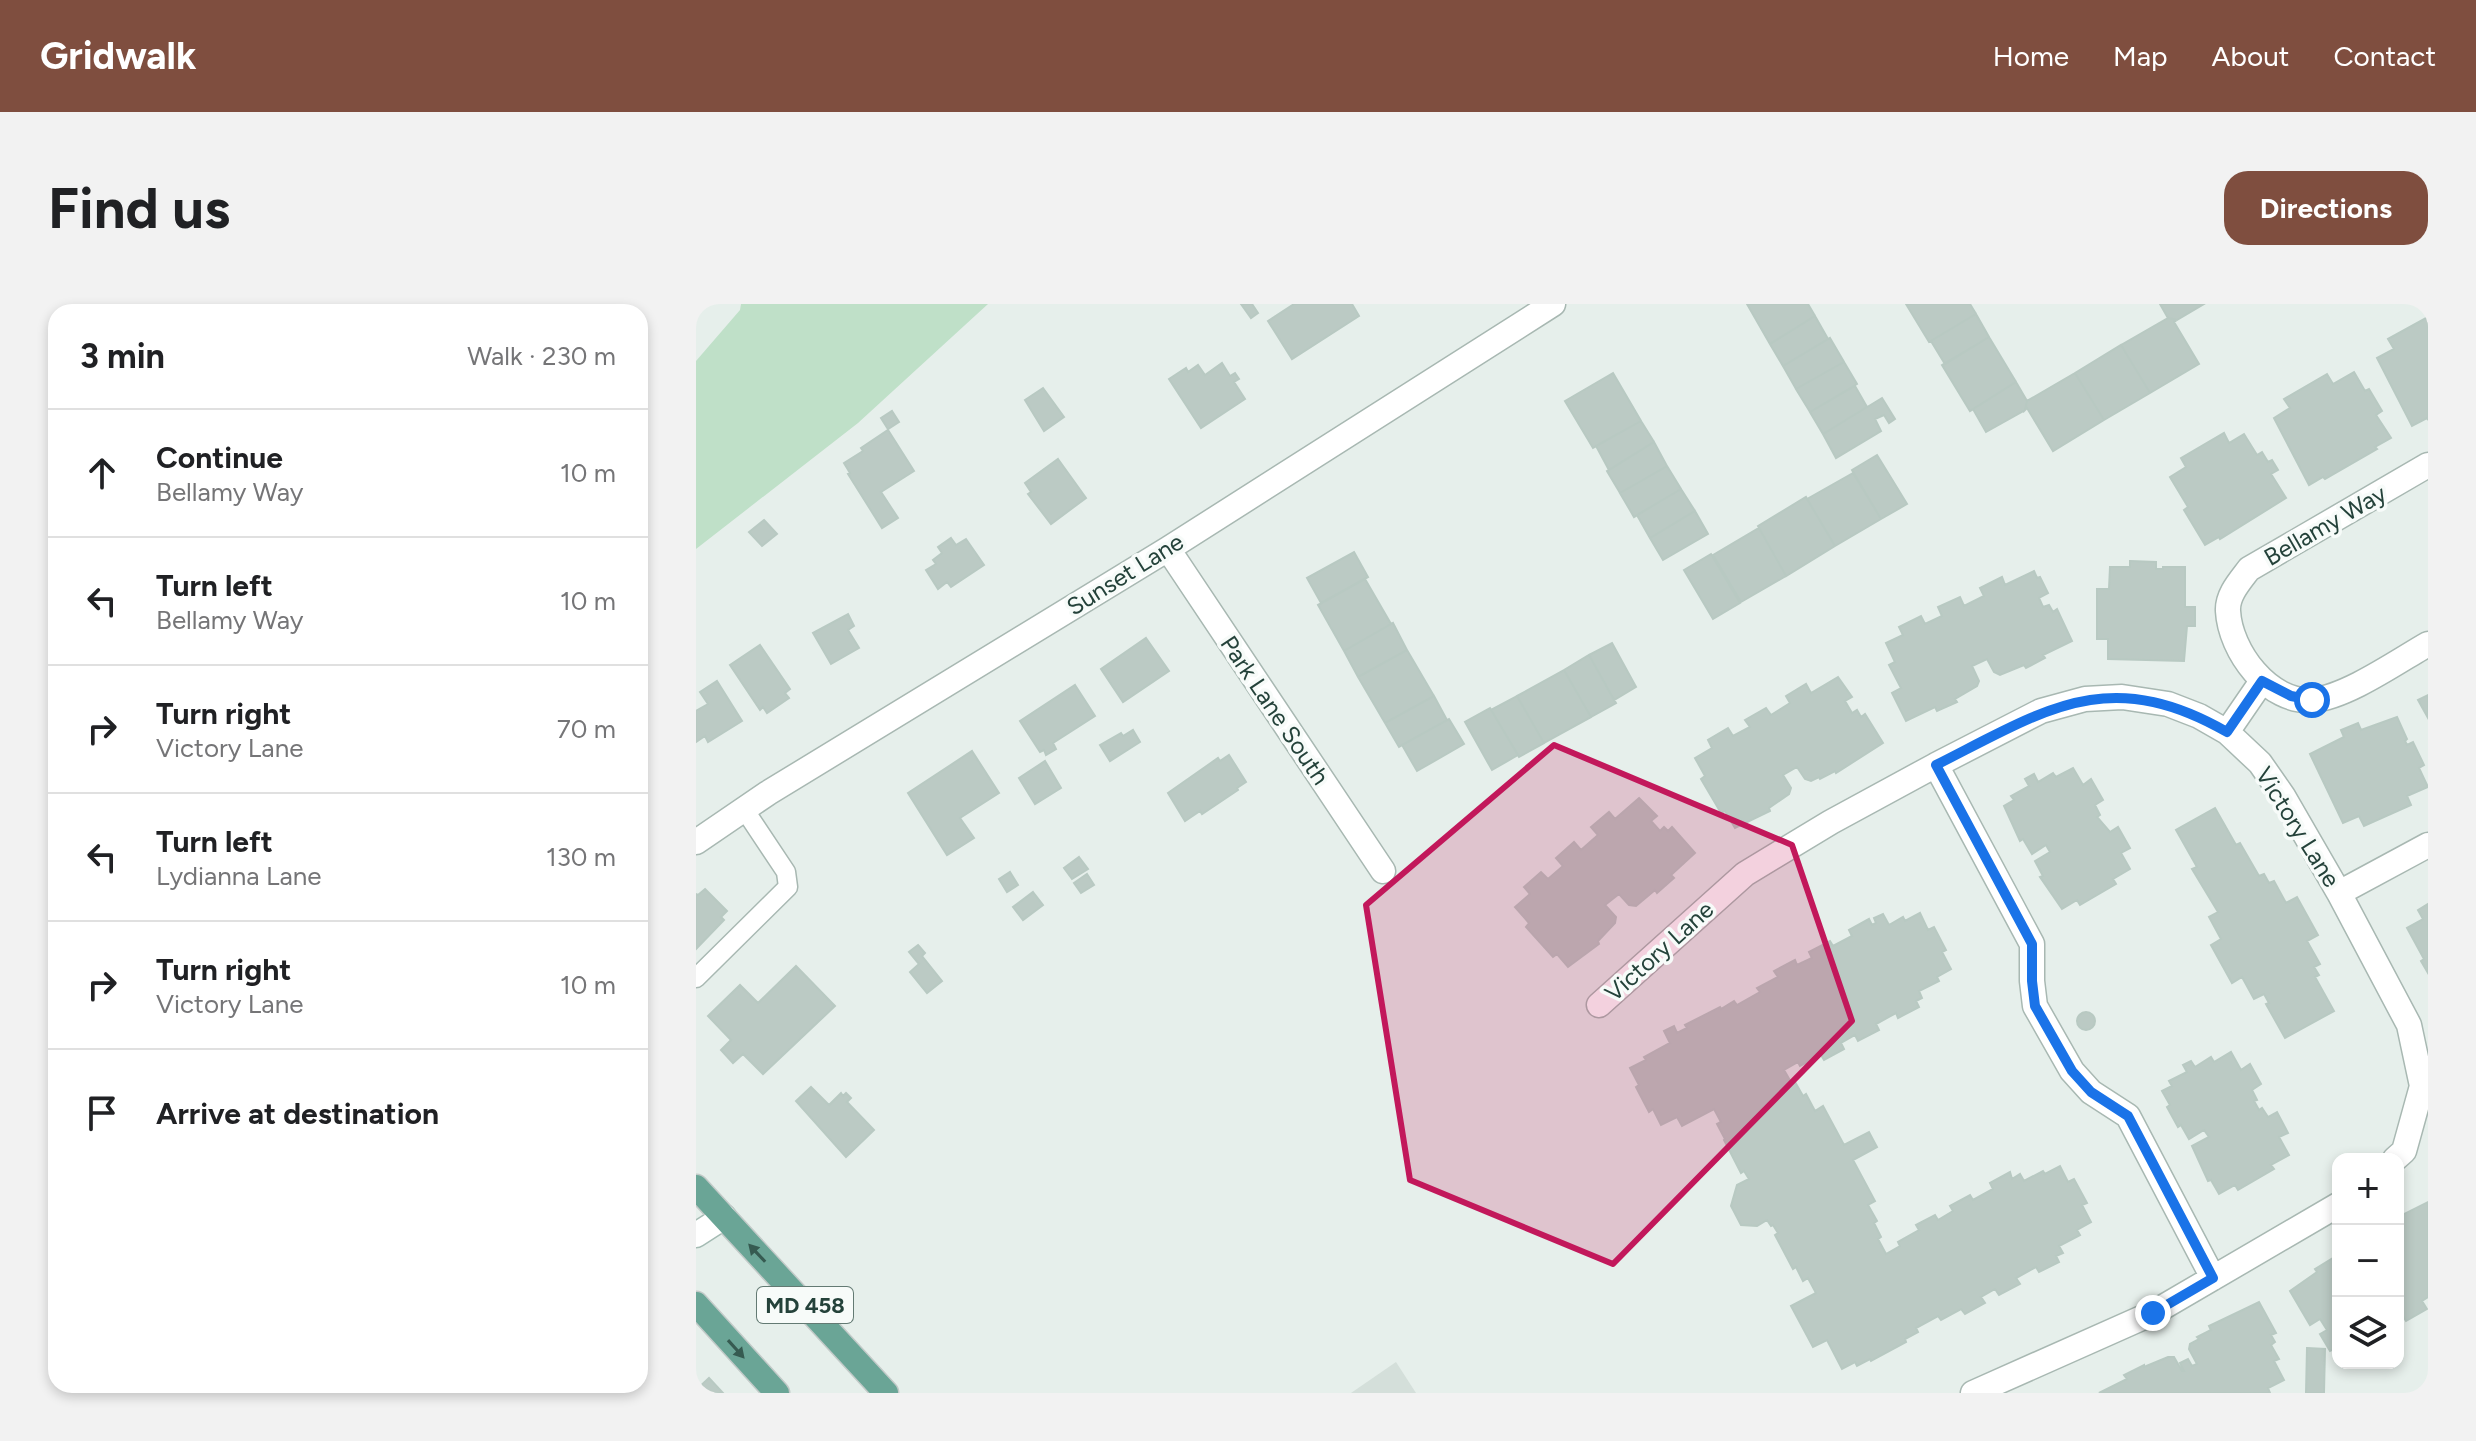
<!DOCTYPE html>
<meta charset="utf-8">
<style>
body{margin:0;font-family:Figtree,sans-serif;background:#f2f2f2;color:#202124}
.controls{position:absolute;right:24px;bottom:24px;display:grid;overflow:hidden;border-radius:16px;box-shadow:0 4px 12px #0003}
.controls button{width:72px;height:72px;display:grid;place-items:center;padding:0;border:0;border-bottom:2px solid #e0e0e0;background:#fff;color:#202124;font:40px sans-serif}
.stop{position:absolute;width:24px;height:24px;margin:-18px;border:6px solid #1a73e8;border-radius:50%;background:#fff}
.stop.end{background:#1a73e8;border-color:#fff;box-shadow:0 2px 8px #0008}
.list{margin:0;padding:0;list-style:none}
h2{display:flex;justify-content:space-between;align-items:center;height:104px;margin:0;padding:0 32px;font-size:34px}
h2 small{font-size:26px;font-weight:400;color:#757577}
.list li{display:grid;grid-template-columns:52px 1fr auto;gap:24px;align-items:center;box-sizing:border-box;height:128px;padding:0 32px;border-top:2px solid #e0e0e0}
.list b{display:block;font-size:30px;white-space:nowrap}
.list p{margin:0;font-size:26px;white-space:nowrap;color:#757577}
.list em{font-size:26px;font-style:normal;color:#757577}
.icon{flex:none;width:44px;height:44px;fill:none;stroke:currentColor;stroke-width:2;stroke-linecap:round;stroke-linejoin:round}
.map{position:relative;flex:none;width:1732px;height:1089px;overflow:hidden;border-radius:24px}
header{display:flex;align-items:center;gap:48px;box-sizing:border-box;height:112px;padding:0 40px;background:#7f4e3f;color:#fff}
header strong{font-size:38px}
nav{display:flex;gap:44px;margin-inline-start:auto;font-size:28px}
.intro{display:flex;align-items:center;justify-content:space-between;box-sizing:border-box;height:192px;padding:0 48px}
h1{margin:0;font-size:56px}
.button{padding:20px 36px;border-radius:24px;background:#7f4e3f;color:#fff;font-size:28px;font-weight:700}
main{display:flex;gap:48px;padding:0 48px}
aside{flex:1;background:#fff;border-radius:24px;box-shadow:0 4px 12px #0003}
.map>svg:first-child{display:block}
.built{fill:#d4dfda}
.green{fill:#bfe0c8}
.building{fill:#bbcac4;stroke:#b8c9c2;stroke-width:2}
.lines{fill:none;stroke-linecap:round;stroke-linejoin:round}
.lane-casing{stroke:#a8b8b2;stroke-width:21}
.street-casing{stroke:#a8b8b2;stroke-width:27}
.secondary-casing{stroke:#a4bbb3;stroke-width:27}
.primary-casing{stroke:#c2cac8;stroke-width:27}
.lane{stroke:#fff;stroke-width:18}
.street{stroke:#fff;stroke-width:24}
.secondary{stroke:#fff;stroke-width:24}
.primary{stroke:#6aa596;stroke-width:24}
.oneway{fill:#365b51}
.route{stroke:#1a73e8;stroke-width:10}
.marked{fill:#c2185b;fill-opacity:0.2;stroke:#c2185b;stroke-width:6;stroke-linejoin:round}
.labels{text-anchor:middle;dominant-baseline:central;stroke-width:7;stroke-linejoin:round;paint-order:stroke}
.shield{fill:#f7fbf9;stroke:#637a73;stroke-width:2}
.shield-label{font-size:22px;font-weight:bold;fill:#24423a}
.street-label{font-size:24px;fill:#24423a;stroke:#f7fbf9}
</style>
<header>
<strong>Gridwalk</strong>
<nav><a>Home</a><a>Map</a><a>About</a><a>Contact</a></nav>
</header>
<div class="intro"><h1>Find us</h1><a class="button">Directions</a></div>
<main>
<aside>
<h2>3 min<small>Walk · 230 m</small></h2>
<ul class="list">
<li><svg class="icon" aria-label="ahead" viewBox="0 0 24 24"><path d="M12 20V5M6 11l6-6 6 6"/></svg><div><b>Continue</b><p>Bellamy Way</p></div><em>10 m</em></li>
<li><svg class="icon" aria-label="left" viewBox="0 0 24 24"><path d="M17 20v-9H6M10 6l-5 5 5 5"/></svg><div><b>Turn left</b><p>Bellamy Way</p></div><em>10 m</em></li>
<li><svg class="icon" aria-label="right" viewBox="0 0 24 24"><path d="M7 20v-9h11M14 6l5 5-5 5"/></svg><div><b>Turn right</b><p>Victory Lane</p></div><em>70 m</em></li>
<li><svg class="icon" aria-label="left" viewBox="0 0 24 24"><path d="M17 20v-9H6M10 6l-5 5 5 5"/></svg><div><b>Turn left</b><p>Lydianna Lane</p></div><em>130 m</em></li>
<li><svg class="icon" aria-label="right" viewBox="0 0 24 24"><path d="M7 20v-9h11M14 6l5 5-5 5"/></svg><div><b>Turn right</b><p>Victory Lane</p></div><em>10 m</em></li>
<li><svg class="icon" aria-label="arrive" viewBox="0 0 24 24"><path d="M6 21V4h12l-3 4 3 4H6"/></svg><div><b>Arrive at destination</b></div></li>
</ul>
</aside>
<div class="map">
<svg width="1732" height="1089" viewBox="0 0 1732 1089">
<rect width="100%" height="100%" fill="#e6efeb"/>
<!-- built -->
<path class="built" d="M700 1058 720 1089H655Z"/>
<!-- green -->
<path class="green" d="M45 0H292L162 119 0 245V57L44 6Z"/>
<!-- building -->
<path class="building" d="M545 0H556L562 9 555 14Z
M598 0H656L663 12 596 55 572 17Z
M1051 0H1112L1119 12 1074 40Z
M1210 0H1274L1280 10 1233 38Z
M1464 0H1508L1481 16 1472 14Z
M1280 10 1293 33 1249 60 1235 37Z
M1119 12 1132 35 1087 62 1074 40Z
M1732 13V116L1731 114 1716 122 1681 54 1698 45 1692 35Z
M1472 14 1481 16 1478 18 1503 60 1454 89 1425 41Z
M1293 33 1320 78 1274 107 1246 61Z
M1134 34 1148 58 1100 85 1087 62Z
M1425 41 1454 89 1408 116 1379 69Z
M1148 58 1161 80 1114 108 1100 85Z
M526 59 534 72 539 69 543 75 538 78 549 95 505 124 473 75 490 64 492 68 502 61 509 71Z
M1658 68 1669 87 1673 85 1686 107 1680 111 1695 134 1679 143 1681 145 1629 175 1627 173 1613 181 1578 114 1594 104 1588 95 1631 70 1637 80Z
M917 69 945 117 897 144 869 97Z
M1379 69 1408 116 1357 147 1331 104 1329 106 1331 97Z
M1320 78 1331 97 1329 106 1290 128 1277 105Z
M1159 82 1171 103 1127 130 1114 108Z
M347 84 368 113 348 127 329 96Z
M1186 94 1199 115 1193 119 1188 111 1179 115 1185 127 1140 154 1127 130Z
M196 107 203 118 192 125 185 114Z
M945 117 958 138 913 166 900 142Z
M192 126 218 167 185 188 202 214 186 224 152 170 154 169 148 159 167 147 165 144Z
M1528 129 1533 139 1548 130 1561 151 1566 148 1572 158 1576 156 1582 166 1575 170 1590 194 1524 235 1523 233 1509 241 1488 206 1492 203 1474 173 1490 163 1485 154Z
M958 138 971 162 924 189 911 167Z
M1181 151 1211 200 1185 215 1156 166Z
M362 155 390 194 355 220 332 190 335 188 329 179Z
M971 162 985 185 938 213 924 189Z
M1157 169 1185 215 1139 242 1111 195Z
M985 185 999 207 954 234 941 211Z
M1110 193 1139 242 1090 272 1062 222Z
M999 207 1012 230 967 256 954 234Z
M68 216 81 230 66 242 53 228Z
M1063 224 1090 272 1045 298 1017 251Z
M255 234 260 241 270 235 288 261 255 283 251 278 242 285 230 266 240 260 237 256 246 249 242 243Z
M658 248 672 273 625 299 611 274Z
M1015 250 1044 299 1017 315 988 266Z
M1434 257 1460 258V265H1467V263H1489V303H1499V322H1491L1488 357 1412 355V335H1401V285H1413L1414 263H1434Z
M1338 267 1341 274 1344 273 1352 289 1343 294 1347 303 1353 301 1357 308 1361 305 1376 337 1347 351 1349 354 1330 364 1328 361 1304 371 1298 368 1291 355 1276 362 1283 377 1281 382 1259 395 1261 398 1241 407 1239 403 1210 417 1196 389 1205 384 1193 361 1199 358 1190 339 1207 331 1203 323 1225 312 1229 320 1246 312 1242 303 1264 293 1268 302 1288 292 1284 284 1306 273 1309 281Z
M669 275 695 320 648 347 622 301Z
M152 310 158 322 152 326 163 344 135 360 117 329Z
M697 319 711 346 662 373 648 347Z
M450 334 473 367 427 398 405 365Z
M916 339 940 383 918 396 893 351Z
M64 341 94 385 89 389 93 394 71 409 67 403 64 406 34 361Z
M711 346 738 392 689 419 662 373Z
M893 351 920 399 895 413 868 366Z
M868 366 895 413 848 439 821 392Z
M1142 373 1156 393 1149 397 1156 409 1161 406 1165 413 1169 410 1187 439 1140 469 1139 467 1124 475 1123 473 1115 477 1109 475 1101 463 1087 471 1095 484 1093 490 1073 504 1074 507 1039 524 1029 507 1025 509 1005 475 1009 472 999 454 1016 444 1012 436 1032 424 1037 432 1054 423 1049 416 1070 404 1075 411 1094 399 1090 392 1110 380 1115 389Z
M21 377 46 417 12 438 9 432 0 438V407L12 400 4 388Z
M379 381 399 412 357 439 360 445 350 451 348 446 344 448 324 417Z
M1732 391V414L1722 396Z
M738 392 751 416 703 443 689 419Z
M821 392 848 439 823 453 795 406Z
M794 404 822 451 796 466 769 418Z
M1701 413 1711 435 1709 437 1711 441 1717 438 1728 461 1723 464 1732 483 1711 492 1715 501 1668 522 1663 512 1647 519 1614 450 1648 433 1645 426 1662 419 1665 426Z
M753 415 768 440 721 467 706 441Z
M437 426 444 438 414 457 404 441 425 429 427 432Z
M276 447 303 489 264 514 278 534 251 551 212 489Z
M533 451 550 478 541 484 542 486 506 510 504 507 489 517 472 489 522 454 524 457Z
M349 457 365 484 339 500 323 474Z
M1377 464 1387 481 1395 475 1407 496 1399 501 1404 511 1401 513 1414 528 1422 523 1434 544 1425 549 1434 565 1417 575 1420 580 1384 601 1381 596 1366 605 1344 573 1347 572 1339 557 1354 548 1350 541 1336 550 1327 535 1324 537 1308 502 1318 496 1315 492 1333 482 1329 475 1338 470 1342 478 1357 469 1360 473Z
M943 494 961 512 955 517 964 527 968 523 972 527 976 523 999 549 975 571 978 574 961 589 959 586 940 602 933 601 923 590 909 601 920 613 919 619 902 637 903 640 872 663 861 650 857 653 830 623 833 619 819 603 834 590 828 583 845 568 852 575 867 562 860 554 878 538 885 546 902 531 895 523 913 508 919 515Z
M1519 504 1540 541 1544 539 1563 572 1568 570 1573 579 1578 577 1590 599 1601 593 1622 631 1611 637 1624 660 1618 663 1623 671 1619 673 1638 707 1589 734 1570 700 1573 699 1568 690 1558 695 1546 673 1536 679 1515 641 1525 635 1513 613 1522 608 1496 565 1501 563 1480 526Z
M383 553 392 565 376 575 368 564Z
M314 568 322 581 311 588 303 575Z
M391 570 398 581 385 589 378 579Z
M9 585 31 607 25 613 28 616 0 645V590L2 591Z
M337 588 347 601 327 616 317 603Z
M1732 600V669L1725 657 1728 655 1711 624 1727 615 1722 606Z
M1224 609 1232 626 1238 623 1250 646 1246 648 1255 665 1241 673 1243 677 1223 687 1226 694 1220 697 1223 703 1202 714 1200 709 1180 720 1183 726 1162 737 1159 731 1145 739 1148 745 1128 756 1125 751 1104 762 1102 758 1088 766 1096 780 1099 778 1107 792 1110 790 1119 807 1127 802 1148 841 1173 828 1181 843 1157 856 1179 897 1172 901 1181 917 1178 919 1185 933 1182 935 1190 950 1204 942 1202 938 1223 926 1220 921 1239 911 1242 916 1257 907 1254 902 1274 891 1277 896 1297 885 1294 879 1314 868 1316 875 1324 870 1328 877 1347 867 1349 870 1364 862 1372 878 1378 875 1391 899 1386 901 1395 918 1381 926 1384 931 1363 942 1367 949 1360 952 1363 958 1343 968 1340 963 1320 974 1324 980 1303 991 1299 985 1285 993 1289 999 1269 1010 1265 1005 1245 1016 1242 1012 1220 1024 1222 1028 1209 1035 1210 1038 1175 1057 1174 1055 1161 1062 1159 1058 1146 1065 1131 1036 1117 1043 1095 1002 1120 989 1112 974 1107 977 1100 963 1097 965 1079 931 1082 929 1077 921 1075 922 1071 916 1061 922 1045 921 1035 902 1041 881 1053 875 1048 867 1045 869 1028 836 1029 835 1021 820 1025 818 1018 805 986 822 981 813 965 821 957 805 953 808 940 783 943 781 934 764 950 756 948 753 974 739 968 727 978 722 981 729 991 724 989 721 1024 703 1025 705 1038 697 1041 701 1064 688 1061 684 1082 673 1078 667 1099 656 1101 661 1116 654 1113 648 1134 637 1137 642 1156 632 1153 626 1173 615 1176 621 1180 619 1178 614 1187 610 1193 621 1207 613 1209 617Z
M222 641 229 649 226 652 246 677 231 689 214 668 223 660 213 648Z
M100 662 139 702 67 770 47 750 37 759 25 746 35 736 12 712 44 681 62 699Z
M1381 717a9 9 0 1 1 18 0a9 9 0 1 1-18 0Z
M1535 748 1545 766 1554 760 1565 780 1556 786 1561 796 1558 797 1563 806 1566 804 1572 813 1581 808 1592 829 1583 833 1593 851 1575 861 1578 865 1542 886 1539 881 1523 890 1515 876 1512 877 1496 842 1513 833 1508 826 1493 835 1485 821 1482 823 1471 803 1474 801 1466 787 1476 782 1473 777 1491 768 1487 761 1495 757 1499 763 1515 753 1518 758Z
M115 783 133 801 145 789 147 792 150 789 155 794 151 798 178 826 150 853 100 797Z
M1732 898V993L1726 997 1731 1005 1710 1017 1705 1009 1702 1011V913Z
M1637 954H1642V1043L1634 1047 1624 1030 1631 1026 1624 1015 1614 1021 1594 987 1621 968 1619 965Z
M1563 998 1580 1029 1575 1031 1579 1038 1575 1041 1583 1055 1578 1057 1588 1076 1572 1084 1574 1089H1403L1431 1075 1428 1071 1448 1061V1063L1472 1053H1478L1486 1067H1488L1484 1059 1492 1055 1496 1062 1501 1060 1493 1045 1494 1040 1503 1035 1501 1033 1515 1026 1513 1022Z
M1611 1044 1629 1045 1628 1089H1610Z
M13 1074 27 1089H0V1086Z"/>
<g class="lines">
<!-- lane casing -->
<g class="lane-casing">
<path id="lane" d="M0 674 92 583 90 568 48 505"/>
</g>
<!-- street casing -->
<g class="street-casing">
<path id="street" d="M1732 161 1553 265C1544 277 1531 291 1532 307 1534 347 1573 400 1617 396 1651 393 1702 357 1732 340
M472 245 687 567
M1531 428 1566 377
M1240 461 1336 640V677L1339 702 1376 767 1395 788 1432 812 1517 974
M0 538 72 489 472 245 857 0
M1643 589 1732 541
M903 701 1049 570 1135 518 1240 461 1345 407 1389 395 1426 393 1472 400 1503 412 1531 428 1564 459 1587 492 1643 589 1713 721 1726 782 1708 847 1699 855
M1277 1089 1457 1009 1642 901"/>
</g>
<!-- secondary casing -->
<g class="secondary-casing">
<path id="secondary" d="M0 931 28 913"/>
</g>
<!-- primary casing -->
<g class="primary-casing">
<path id="primary" d="M0 883 190 1089
M0 1000 81 1089"/>
</g>
<!-- lane -->
<use href="#lane" class="lane"/>
<!-- street -->
<use href="#street" class="street"/>
<!-- secondary -->
<use href="#secondary" class="secondary"/>
<!-- primary -->
<use href="#primary" class="primary"/>
</g>
<!-- one-way arrows -->
<defs><path id="oneway-solid" d="M-6-.8H1V-3.2L6.5 0L1 3.2V.8H-6Z" transform="scale(2)"/></defs>
<g class="oneway">
<use href="#oneway-solid" transform="translate(61 949) rotate(-133)"/>
<use href="#oneway-solid" transform="translate(40 1045) rotate(48)"/>
</g>
<g class="lines">
<!-- route -->
<path class="route" d="M1457 1009 1517 974 1432 812 1395 788 1376 767 1339 702 1336 677V640L1240 461C1349 406 1412 360 1531 428L1566 377 1595 392 1616 396"/>
</g>
<!-- marked area -->
<path class="marked" d="M858 441 1096 541 1156 717 917 960 714 876 670 601Z"/>
<g class="labels">
<!-- shield labels -->
<rect class="shield" x="61" y="983" width="96" height="36" rx="6"/>
<g class="shield-label">
<text x="109" y="1001">MD 458</text>
</g>
<!-- street labels -->
<g class="street-label">
<text transform="translate(1629 221) rotate(-30)">Bellamy Way</text>
<text transform="translate(429 270) rotate(-32)">Sunset Lane</text>
<text transform="translate(579 406) rotate(56)">Park Lane South</text>
<text transform="translate(1602 523) rotate(58)">Victory Lane</text>
<text transform="translate(963 647) rotate(-42)">Victory Lane</text>
</g>
</g>
</svg>
<div class="controls">
<button>+</button>
<button>−</button>
<button><svg class="icon" aria-label="layers" viewBox="0 0 24 24"><path d="M12 4l9 5-9 5-9-5zM3 14l9 5 9-5"/></svg></button>
</div>
<div class="stop" style="left:1616px;top:396px"></div>
<div class="stop end" style="left:1457px;top:1009px"></div>
</div>
</main>
